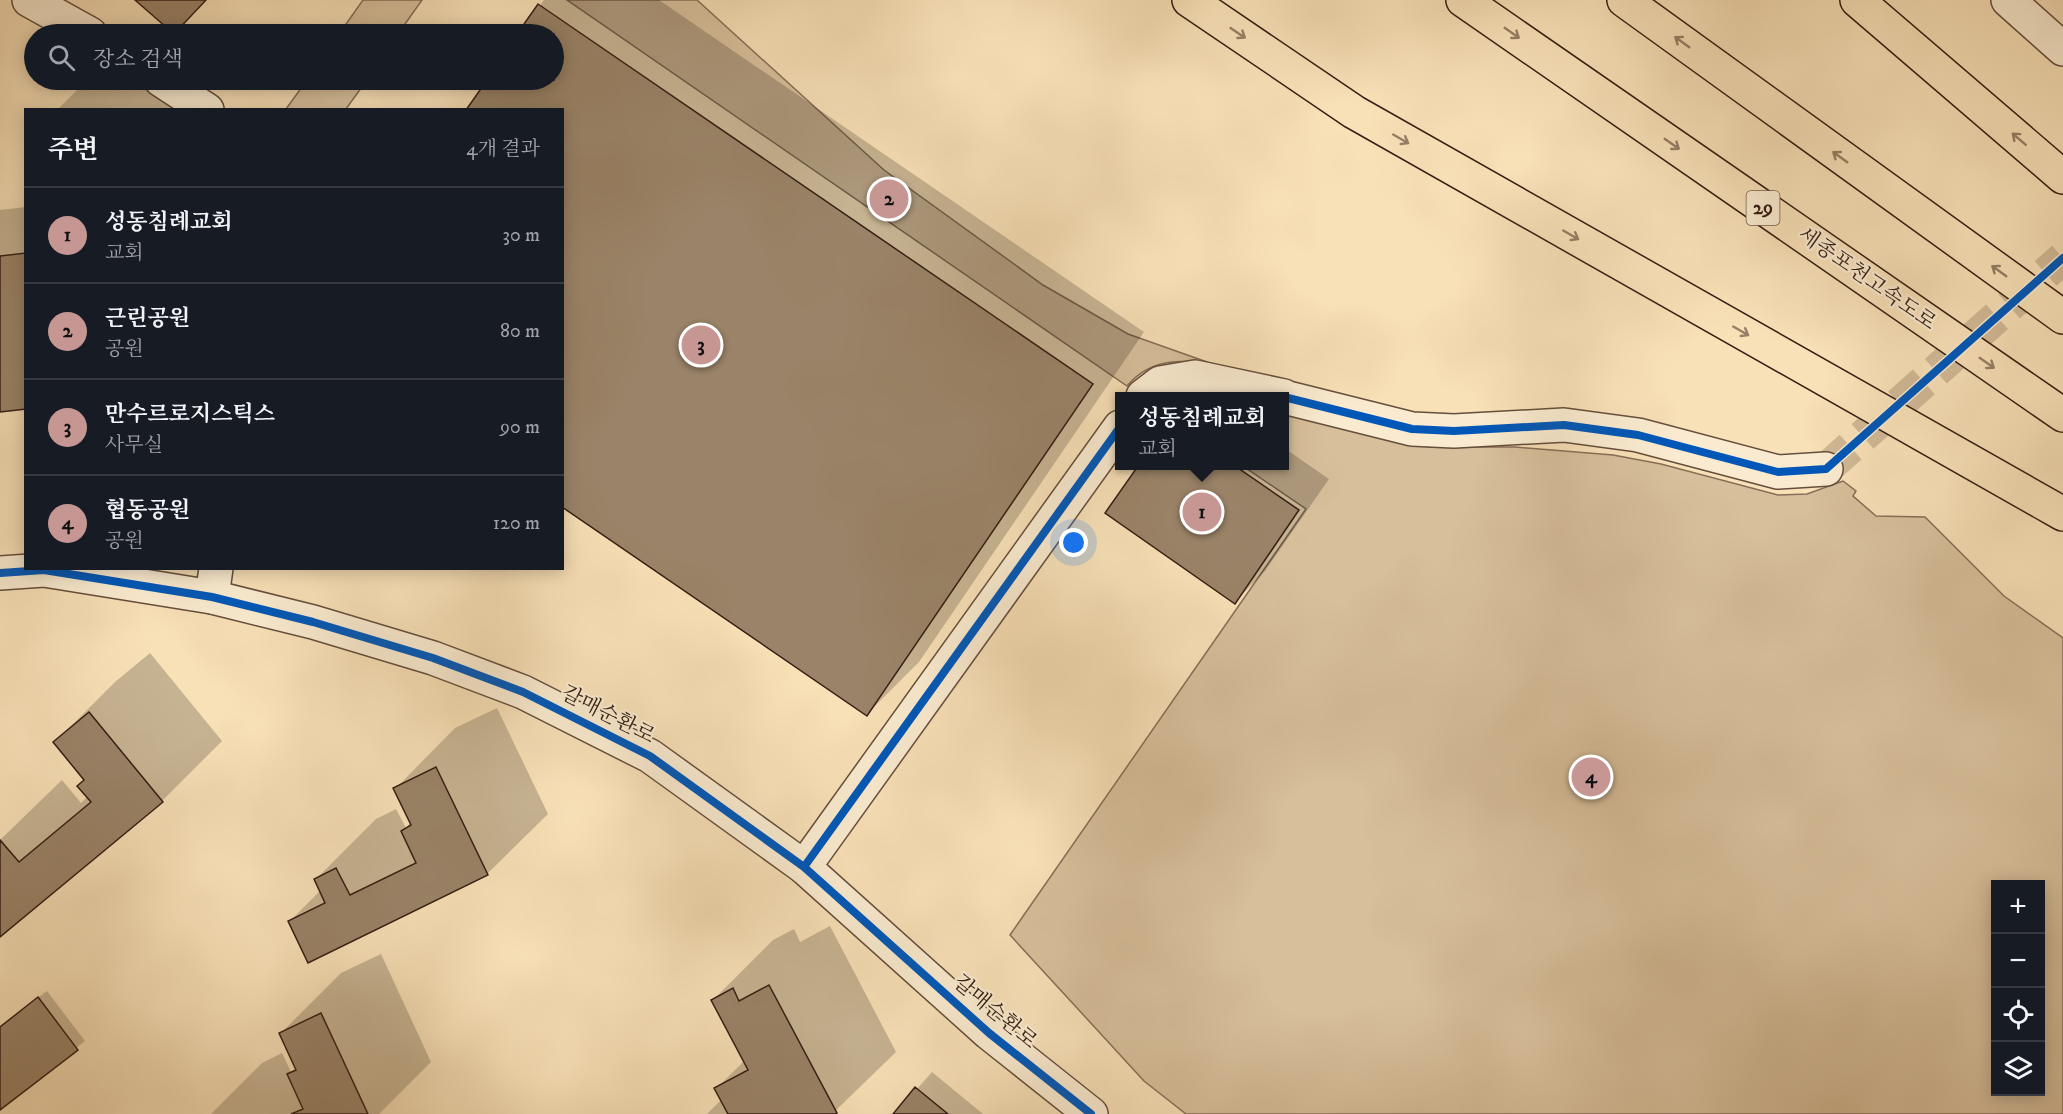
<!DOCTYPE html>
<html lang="ko">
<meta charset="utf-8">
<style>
body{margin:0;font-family:"IM FELL DW Pica","Noto Serif KR",serif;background:#242831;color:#f1f3f6}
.controls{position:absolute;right:18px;bottom:18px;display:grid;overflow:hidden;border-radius:0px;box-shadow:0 3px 15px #0003}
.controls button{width:54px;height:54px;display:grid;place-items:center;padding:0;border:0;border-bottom:2px solid #363941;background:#171b24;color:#f1f3f6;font:30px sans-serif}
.you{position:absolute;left:1074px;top:543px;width:21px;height:21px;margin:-15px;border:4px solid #fff;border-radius:50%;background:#1a73e8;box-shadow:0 0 0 9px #1a73e833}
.badge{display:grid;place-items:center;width:39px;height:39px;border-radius:50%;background:#c59692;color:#111;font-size:20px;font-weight:700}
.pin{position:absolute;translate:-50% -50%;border:3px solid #fff;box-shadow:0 2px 6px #0006}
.popup{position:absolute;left:1115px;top:392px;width:174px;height:78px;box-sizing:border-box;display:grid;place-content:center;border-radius:0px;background:#171b24;filter:drop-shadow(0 2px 4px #0005);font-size:20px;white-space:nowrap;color:#9ea1a6}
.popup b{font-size:22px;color:#f1f3f6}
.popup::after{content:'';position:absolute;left:50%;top:100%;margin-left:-12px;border:12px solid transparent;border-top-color:#171b24}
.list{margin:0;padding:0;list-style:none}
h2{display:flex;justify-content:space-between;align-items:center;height:78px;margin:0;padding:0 24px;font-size:26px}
h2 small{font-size:20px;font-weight:400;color:#9ea1a6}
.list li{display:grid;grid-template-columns:39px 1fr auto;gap:18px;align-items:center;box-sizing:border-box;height:96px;padding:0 24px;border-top:2px solid #363941}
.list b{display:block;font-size:22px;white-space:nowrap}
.list p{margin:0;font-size:20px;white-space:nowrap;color:#9ea1a6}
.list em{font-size:20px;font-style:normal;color:#9ea1a6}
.icon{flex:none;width:33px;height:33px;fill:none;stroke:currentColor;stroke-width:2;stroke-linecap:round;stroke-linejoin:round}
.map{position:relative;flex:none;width:2063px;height:1114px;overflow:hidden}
.search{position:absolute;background:#171b24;box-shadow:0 3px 15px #0003;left:24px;top:24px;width:540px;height:66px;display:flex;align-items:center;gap:15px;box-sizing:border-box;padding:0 21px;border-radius:33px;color:#9ea1a6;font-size:22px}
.panel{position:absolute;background:#171b24;box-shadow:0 3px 15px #0003;left:24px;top:108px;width:540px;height:462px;border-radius:0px}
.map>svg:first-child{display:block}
.green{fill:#d7bf9b;stroke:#866e57;stroke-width:1.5;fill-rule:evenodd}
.shadow{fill:#0003}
.building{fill:#9a8368;stroke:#341e13;stroke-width:1.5}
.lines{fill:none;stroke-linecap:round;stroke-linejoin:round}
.minor-tunnel{stroke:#d1b996;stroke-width:33;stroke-dasharray:33 16;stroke-linecap:butt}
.minor-casing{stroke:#654e3c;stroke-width:36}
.tertiary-casing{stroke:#654e3c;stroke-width:36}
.motorway-casing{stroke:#341e13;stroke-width:36}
.minor{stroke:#faebd0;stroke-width:33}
.tertiary{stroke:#faebd0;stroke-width:33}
.motorway{stroke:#f8e0b7;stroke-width:33}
.cycleway-casing{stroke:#faebd0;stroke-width:11}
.cycleway{stroke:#0057b8;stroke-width:8}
.oneway{stroke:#967f65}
.labels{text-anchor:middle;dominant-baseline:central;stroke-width:4.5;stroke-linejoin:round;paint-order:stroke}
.shield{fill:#faebd0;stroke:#6f5c4c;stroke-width:1.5}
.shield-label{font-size:20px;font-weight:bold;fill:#341e13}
.street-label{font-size:21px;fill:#341e13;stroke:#faebd0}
</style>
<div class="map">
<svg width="2063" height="1114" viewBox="0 0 2063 1114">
<rect width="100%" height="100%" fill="#f8e0b7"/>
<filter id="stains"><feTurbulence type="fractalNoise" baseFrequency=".00333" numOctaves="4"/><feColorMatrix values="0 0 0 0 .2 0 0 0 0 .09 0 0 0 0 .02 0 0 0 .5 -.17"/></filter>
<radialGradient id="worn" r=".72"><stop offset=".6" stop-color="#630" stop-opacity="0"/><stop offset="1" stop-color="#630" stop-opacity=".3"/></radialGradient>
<!-- green -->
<path class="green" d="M363 0H422L398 34H339Z
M567 0H697L884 170 1043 285 1128 334 1224 368C1189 359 1153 355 1127 386Z
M307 80H367L346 109H286Z
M1285 413 1429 447H1515L1613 455 1661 464 1778 495 1807 494 1843 481 1856 491 1853 496 1876 516 1925 517 2004 596 2063 638V1114H1186L1144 1081 1010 935 1306 509 1243 466H1284ZM1996 884H2040V1092H1996Z"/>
<!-- shadow -->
<path class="shadow" d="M544 0H659L1144 332 919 662 867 714 562 110H468L488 80H554V34H519Z
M150 80 184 110H57L81 86Z
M26 207V408L0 410V210Z
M1284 448 1329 479 1265 571 1235 602 1107 513 1140 466H1284Z
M150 653 222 741 162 801 0 935V840L62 780 81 803 88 796 86 780 55 742 115 682Z
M497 708 548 814 487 874 290 921 321 890 316 879 376 819 396 809 406 828 411 822 395 789 455 728Z
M830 926 896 1052 832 1114H707L722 1099 716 1089 745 1060 713 1000 773 940 794 929 800 942Z
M381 954 431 1062 379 1114H211L262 1063 282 1053 291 1072 297 1067 281 1033 341 973Z
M47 991 85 1041 0 1108V1026Z
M932 1072 983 1114H895Z"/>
<!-- building -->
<path class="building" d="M135 0H206L174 34Z
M538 4 1093 384 867 716 562 507V110H466L487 80H554V34H517Z
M26 253V409L0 412V256Z
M1138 466H1235L1299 510 1235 604 1105 513Z
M89 712 163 802 0 937V840L19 862 91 802 77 786 84 780 53 742Z
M436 767 488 875 308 963 288 921 325 903 314 879 336 868 350 895 416 863 401 831 411 825 393 788Z
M769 985 837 1113 835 1114H728L714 1088 748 1070 711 1000 733 988 739 1001Z
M38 997 78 1050 0 1110V1027Z
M321 1013 368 1114H291L303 1109 287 1074 296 1070 279 1033Z
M915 1087 948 1114H893Z"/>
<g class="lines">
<!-- minor-tunnel -->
<path class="minor-tunnel" d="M1826 469 2063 258"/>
<!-- minor casing -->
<g class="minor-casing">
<path id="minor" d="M29 0 90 34
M2008 0 2063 49
M161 80 207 110
M1143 396 1160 383 1195 377 1284 396
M1284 397 1412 429 1454 431 1564 425 1638 435 1778 472 1826 469
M212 597 216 568
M804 867 1120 427"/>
</g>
<!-- tertiary casing -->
<g class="tertiary-casing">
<path id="tertiary" d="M0 573 44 570 212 597 313 622 433 658 523 692 650 756 804 867 989 1033 1091 1114"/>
</g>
<!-- motorway casing -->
<g class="motorway-casing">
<path id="motorway" d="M1189 0 1354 112 2063 514
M1463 0 2063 415
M1624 0 2063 317
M1857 0 2063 177"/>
</g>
<!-- minor -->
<use href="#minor" class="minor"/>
<!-- tertiary -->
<use href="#tertiary" class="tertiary"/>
<!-- motorway -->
<use href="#motorway" class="motorway"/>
<!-- cycleway casing -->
<g class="cycleway-casing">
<path id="cycleway" d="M1284 397 1412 429 1454 431 1564 425 1638 435 1778 472 1826 469 2063 258
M0 573 44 570 212 597 313 622 433 658 523 692 650 756 804 867 989 1033 1091 1114
M804 867 1120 427"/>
</g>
<!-- cycleway -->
<use href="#cycleway" class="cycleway"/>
</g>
<!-- one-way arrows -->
<defs><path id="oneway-shaft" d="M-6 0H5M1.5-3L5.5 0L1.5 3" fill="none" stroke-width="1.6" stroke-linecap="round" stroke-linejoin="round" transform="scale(1.5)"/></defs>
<g class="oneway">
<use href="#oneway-shaft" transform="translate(1238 33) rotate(34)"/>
<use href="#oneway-shaft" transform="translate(1512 33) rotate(35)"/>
<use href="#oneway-shaft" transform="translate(1682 42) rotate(-144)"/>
<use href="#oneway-shaft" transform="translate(1401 139) rotate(30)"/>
<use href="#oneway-shaft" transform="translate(2019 139) rotate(-139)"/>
<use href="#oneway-shaft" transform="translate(1672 144) rotate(35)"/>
<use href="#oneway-shaft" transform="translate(1840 157) rotate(-144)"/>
<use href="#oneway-shaft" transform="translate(1571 235) rotate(30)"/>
<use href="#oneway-shaft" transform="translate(1999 271) rotate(-144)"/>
<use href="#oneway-shaft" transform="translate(1741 331) rotate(30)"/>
<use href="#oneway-shaft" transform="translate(1987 363) rotate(35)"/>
</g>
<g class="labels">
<!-- shield labels -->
<rect class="shield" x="1746.5" y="191" width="33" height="34" rx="4.5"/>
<g class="shield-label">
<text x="1763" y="208">29</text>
</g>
<!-- street labels -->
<g class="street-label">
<text transform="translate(1867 279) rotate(35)">세종포천고속도로</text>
<text transform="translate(608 715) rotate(27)">갈매순환로</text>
<text transform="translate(995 1012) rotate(40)">갈매순환로</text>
</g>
</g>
<rect width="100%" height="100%" filter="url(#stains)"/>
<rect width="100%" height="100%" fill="url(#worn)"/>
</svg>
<div class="controls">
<button>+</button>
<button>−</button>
<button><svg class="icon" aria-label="locate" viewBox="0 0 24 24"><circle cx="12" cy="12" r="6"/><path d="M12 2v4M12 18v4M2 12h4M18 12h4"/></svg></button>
<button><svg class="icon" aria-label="layers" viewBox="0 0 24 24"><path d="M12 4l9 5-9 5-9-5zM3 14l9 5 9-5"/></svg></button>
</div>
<div class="you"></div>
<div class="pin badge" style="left:1202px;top:512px">1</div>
<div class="popup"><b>성동침례교회</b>교회</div>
<div class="pin badge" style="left:889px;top:199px">2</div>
<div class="pin badge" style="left:701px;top:345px">3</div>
<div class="pin badge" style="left:1591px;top:777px">4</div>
<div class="search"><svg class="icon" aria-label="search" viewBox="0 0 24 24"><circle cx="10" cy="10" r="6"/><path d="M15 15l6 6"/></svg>장소 검색</div>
<section class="panel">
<h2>주변<small>4개 결과</small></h2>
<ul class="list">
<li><span class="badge">1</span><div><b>성동침례교회</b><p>교회</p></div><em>30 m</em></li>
<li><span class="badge">2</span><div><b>근린공원</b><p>공원</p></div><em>80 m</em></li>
<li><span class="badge">3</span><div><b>만수르로지스틱스</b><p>사무실</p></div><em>90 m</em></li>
<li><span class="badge">4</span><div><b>협동공원</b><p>공원</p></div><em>120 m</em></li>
</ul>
</section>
</div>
